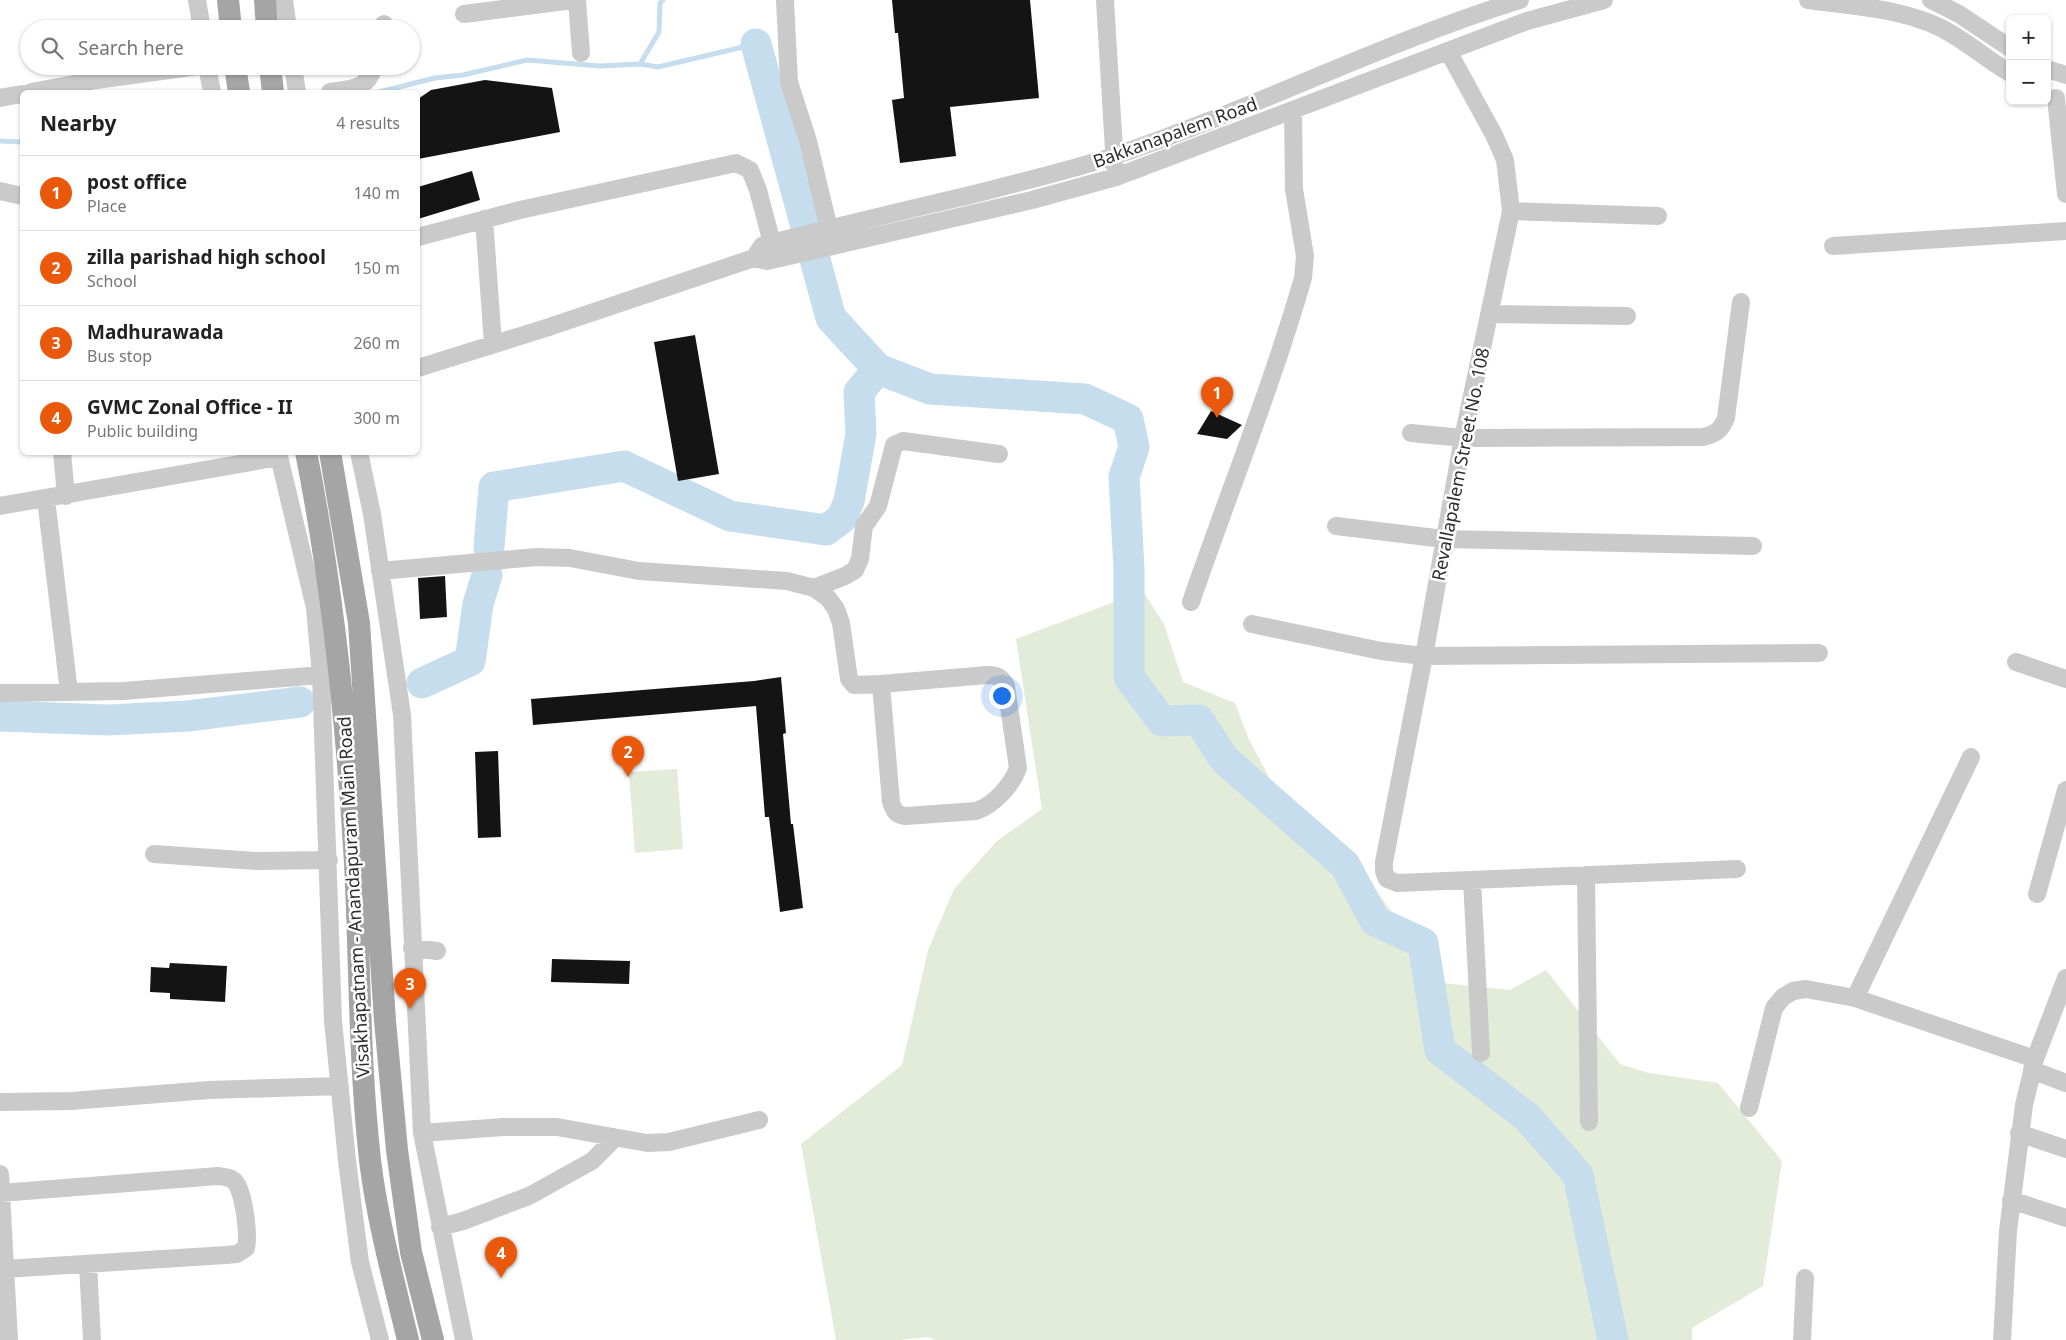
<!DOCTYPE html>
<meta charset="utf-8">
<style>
body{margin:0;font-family:"Noto Sans",sans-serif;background:#f6f6f6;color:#222}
.controls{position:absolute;right:15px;top:15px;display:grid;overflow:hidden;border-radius:8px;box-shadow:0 1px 4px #0004}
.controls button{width:45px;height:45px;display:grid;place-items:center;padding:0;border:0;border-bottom:1px solid #e0e0e0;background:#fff;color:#222;font:25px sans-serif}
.you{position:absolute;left:1001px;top:695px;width:18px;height:18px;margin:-12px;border:4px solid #fff;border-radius:50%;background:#1a73e8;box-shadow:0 0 0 8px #1a73e833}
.badge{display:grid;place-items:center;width:32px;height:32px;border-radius:50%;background:#ea580c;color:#fff;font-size:16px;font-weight:700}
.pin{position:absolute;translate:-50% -41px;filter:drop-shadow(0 1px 2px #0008)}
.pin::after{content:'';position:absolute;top:26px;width:18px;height:15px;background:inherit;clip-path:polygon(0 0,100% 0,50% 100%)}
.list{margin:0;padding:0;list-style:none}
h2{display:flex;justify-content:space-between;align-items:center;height:65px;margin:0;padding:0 20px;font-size:21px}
h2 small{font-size:16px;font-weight:400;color:#767676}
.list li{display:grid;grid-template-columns:32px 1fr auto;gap:15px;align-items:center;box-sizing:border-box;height:75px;padding:0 20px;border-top:1px solid #e0e0e0}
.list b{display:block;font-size:19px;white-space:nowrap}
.list p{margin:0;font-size:16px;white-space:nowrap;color:#767676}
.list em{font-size:16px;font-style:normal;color:#767676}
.icon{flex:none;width:28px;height:28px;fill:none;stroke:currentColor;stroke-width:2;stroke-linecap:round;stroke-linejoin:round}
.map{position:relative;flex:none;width:2066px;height:1340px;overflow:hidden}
.search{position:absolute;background:#fff;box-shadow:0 1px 4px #0004;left:20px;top:20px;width:400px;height:55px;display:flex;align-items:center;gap:12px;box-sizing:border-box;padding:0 18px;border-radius:28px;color:#767676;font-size:19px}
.panel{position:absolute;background:#fff;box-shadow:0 1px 4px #0004;left:20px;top:90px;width:400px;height:365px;border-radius:8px}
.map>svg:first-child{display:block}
.green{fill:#e3ebd9}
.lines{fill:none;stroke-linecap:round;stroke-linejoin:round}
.stream{stroke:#c5ddec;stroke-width:5}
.river{stroke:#c5ddec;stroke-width:31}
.building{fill:#141414}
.minor{stroke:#cacaca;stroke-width:18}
.major{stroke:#a5a5a5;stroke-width:22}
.labels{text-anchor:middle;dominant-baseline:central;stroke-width:5;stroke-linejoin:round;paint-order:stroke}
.street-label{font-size:18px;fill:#2d2d2d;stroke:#fff}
</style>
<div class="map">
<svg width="2066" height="1340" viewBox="0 0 2066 1340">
<rect width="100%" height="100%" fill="#fff"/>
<!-- green -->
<path class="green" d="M1143 591 1164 624 1183 682 1235 703 1248 737 1275 789 1312 819 1373 886 1443 983 1510 990 1546 970 1620 1064 1649 1073 1718 1083 1782 1161 1763 1286 1692 1328V1340H934L928 1337 900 1340H836L801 1144 902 1065 928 950 954 889 997 841 1042 809 1016 639Z
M677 769 683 849 635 853 629 772Z"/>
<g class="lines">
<!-- stream -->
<path class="stream" d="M663 0 660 3 659 32 640 64 658 67 756 44
M379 92 435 78 463 75 527 60 600 66 640 64
M0 141 22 142"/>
<!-- river -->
<path class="river" d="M756 44 831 318 878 369 930 389 1085 399 1128 419 1134 447 1124 477 1129 569V677L1162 721 1199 720 1224 759 1345 865 1375 921 1423 943 1440 1050 1527 1117 1578 1175 1613 1340
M489 547 494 487 624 466 730 516 826 530 842 518 849 501 861 434 859 392 878 369
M422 683 470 661 478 604 487 575
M0 716 108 720 188 716 300 702"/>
</g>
<!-- building -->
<path class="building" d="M892 0H1030L1039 98 950 107 956 156 900 163 892 100 904 98 898 33H895Z
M485 80 552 88 560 132 418 159V99L431 90Z
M472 171 480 200 418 219V187Z
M695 335 719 474 678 481 654 342Z
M1211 411 1242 425 1227 439 1197 434Z
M445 576 447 617 420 619 418 578Z
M781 677 786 733 783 734 791 824H793L803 908 780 912 769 817H765L756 706 533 725 531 699 754 681Z
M498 751 501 837 478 838 475 752Z
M552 959 630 961 629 984 551 982Z
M170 963 227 966 225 1002 170 999V993L150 992 151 967 169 968Z"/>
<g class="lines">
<!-- minor -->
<path class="minor" d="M197 0 202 29
M284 0 288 29
M577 0 581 53
M785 0 789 82 808 141 829 229
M1105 0 1115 167
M1808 0C1852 6 1898 8 1939 27 1964 39 1986 59 2010 73
M1931 0 1959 14 2010 48
M464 14 573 0
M383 29 384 24
M1448 51 1494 135 1505 160 1511 211 1463 438 1424 656 1384 862V871L1387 879 1397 883 1737 869
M207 66 212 92
M293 66 297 92
M2047 69 2066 75
M31 92 96 80 198 66
M330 92C350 89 368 90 374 66
M0 98 22 94
M2056 98 2066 194
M0 191 22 196
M1511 211 1658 216
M484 219 493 344
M418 237 520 210 736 163 750 170 758 190 772 243
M1833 246 2066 231
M754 258 762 246 779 241C840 226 901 211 962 197 1013 184 1064 172 1114 156 1251 110 1382 43 1520 0
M1489 314 1627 316
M418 368 549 327 754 258 767 261 785 257 1032 200 1116 177 1527 21 1604 0
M1411 433 1463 438 1703 437C1716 434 1721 430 1726 418L1741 302
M62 452 66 496
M278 452 315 608 321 675 333 1021 347 1161 360 1262 380 1340
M359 452 372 514 402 715 422 1133 464 1340
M46 499 69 692
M0 506 279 457
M1336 526 1444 539 1753 546
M380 571 537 557 570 558 639 571 787 581 814 588 828 598 836 609 841 623 849 679 854 685 881 684 987 675C997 675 1001 677 1006 686L1018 768C1012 785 994 805 976 811L906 816C897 815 894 812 891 802L881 684
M814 588 845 576 855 570 860 559 864 526 878 506 894 445 903 441 999 454
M1191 602C1228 494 1271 389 1303 278L1305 256 1294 189 1293 110
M1252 624 1381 651 1424 656 1819 653
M2016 662 2066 679
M0 693 124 691 321 675
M154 854 256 861 329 860
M1586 875 1589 1122
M1472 880 1481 1053
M2037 894 2066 790
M412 948 437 951
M1855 998 1971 757
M2032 1070 2066 1083
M0 1102 71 1101 209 1090 340 1086
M1749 1108 1774 1008 1783 997 1793 991 1806 989 1855 998 2035 1059
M422 1133 503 1127H557L647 1143 669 1142 759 1120
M2019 1133 2066 1149
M0 1174 9 1340
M0 1193 218 1176C225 1177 232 1177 236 1183 244 1195 249 1234 246 1248L237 1254 226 1255 5 1269
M2011 1200 2066 1218
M440 1227 463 1221 529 1196 592 1161 615 1138
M88 1264 92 1340
M1802 1340 1805 1278
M2002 1340 2008 1231 2024 1105 2035 1059 2066 978"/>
<!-- major -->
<path class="major" d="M228 0 231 29
M265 0 267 29
M235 66 239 92
M270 66 273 92
M306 452C333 588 347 725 355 863 360 962 359 1061 370 1160 377 1219 394 1282 408 1340
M330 452 359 623 385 1021 397 1150 411 1252 433 1340"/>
</g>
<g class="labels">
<!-- street labels -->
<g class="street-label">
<text transform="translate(1175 132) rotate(-20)">Bakkanapalem Road</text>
<text transform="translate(1460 464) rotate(-79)">Revallapalem Street No. 108</text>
<text transform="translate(353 897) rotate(-93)">Visakhapatnam - Anandapuram Main Road</text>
</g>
</g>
</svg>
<div class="controls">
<button>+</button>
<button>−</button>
</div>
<div class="you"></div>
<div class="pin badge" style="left:1217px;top:418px">1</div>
<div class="pin badge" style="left:628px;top:777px">2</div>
<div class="pin badge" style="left:410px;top:1009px">3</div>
<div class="pin badge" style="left:501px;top:1278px">4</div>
<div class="search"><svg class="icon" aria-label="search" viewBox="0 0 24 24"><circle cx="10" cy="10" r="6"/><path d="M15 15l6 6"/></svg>Search here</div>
<section class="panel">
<h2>Nearby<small>4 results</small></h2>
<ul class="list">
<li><span class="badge">1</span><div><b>post office</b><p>Place</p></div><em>140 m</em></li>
<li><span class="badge">2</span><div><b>zilla parishad high school</b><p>School</p></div><em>150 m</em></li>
<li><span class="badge">3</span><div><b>Madhurawada</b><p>Bus stop</p></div><em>260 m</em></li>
<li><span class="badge">4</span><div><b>GVMC Zonal Office - II</b><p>Public building</p></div><em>300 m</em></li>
</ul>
</section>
</div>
